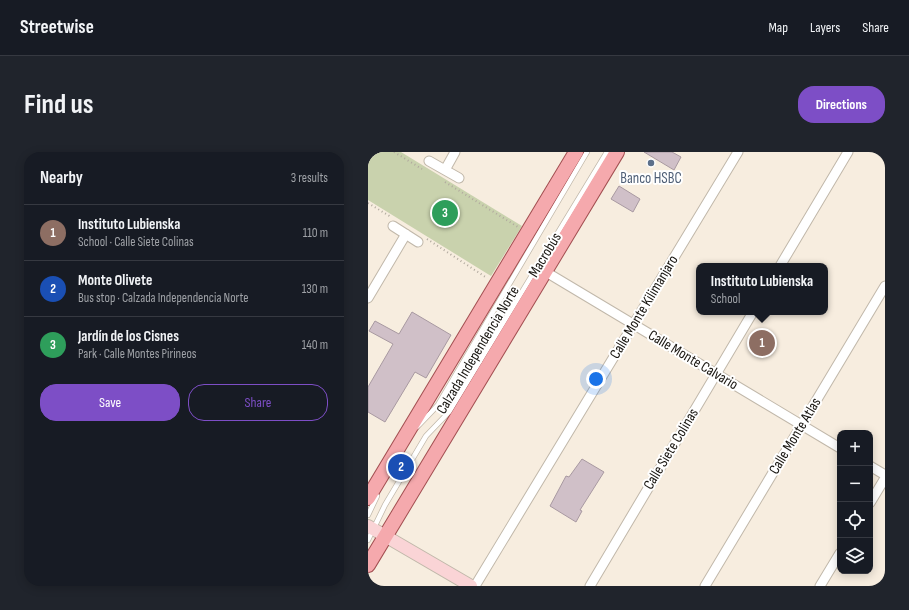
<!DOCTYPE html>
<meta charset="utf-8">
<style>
body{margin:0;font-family:"Sofia Sans Condensed",sans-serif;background:#20242c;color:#f1f3f6}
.controls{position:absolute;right:12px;bottom:12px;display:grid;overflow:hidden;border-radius:8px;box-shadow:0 2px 10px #0003}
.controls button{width:36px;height:36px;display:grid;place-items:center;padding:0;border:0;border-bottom:1px solid #363941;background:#171b24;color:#f1f3f6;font:20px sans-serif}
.you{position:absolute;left:228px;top:227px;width:14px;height:14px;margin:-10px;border:3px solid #fff;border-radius:50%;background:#1a73e8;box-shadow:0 0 0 6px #1a73e833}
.badge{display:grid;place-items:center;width:26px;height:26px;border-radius:50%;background:#7d4ec6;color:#fff;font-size:13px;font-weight:700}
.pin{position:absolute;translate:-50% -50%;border:2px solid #fff;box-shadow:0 1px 4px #0006}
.popup{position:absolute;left:328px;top:111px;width:132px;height:52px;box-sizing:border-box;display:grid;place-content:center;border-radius:8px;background:#171b24;filter:drop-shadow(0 1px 3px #0005);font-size:13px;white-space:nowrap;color:#9ea1a6}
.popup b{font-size:15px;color:#f1f3f6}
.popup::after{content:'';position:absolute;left:50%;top:100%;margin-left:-8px;border:8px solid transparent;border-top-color:#171b24}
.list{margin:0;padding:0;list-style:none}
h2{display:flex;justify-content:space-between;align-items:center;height:52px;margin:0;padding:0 16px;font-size:17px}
h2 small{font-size:13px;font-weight:400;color:#9ea1a6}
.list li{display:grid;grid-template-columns:26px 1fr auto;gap:12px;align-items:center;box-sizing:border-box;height:56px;padding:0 16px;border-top:1px solid #363941}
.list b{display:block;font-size:15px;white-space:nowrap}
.list p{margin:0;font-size:13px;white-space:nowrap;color:#9ea1a6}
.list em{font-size:13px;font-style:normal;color:#9ea1a6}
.actions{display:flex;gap:8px;padding:12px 16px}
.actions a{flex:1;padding:9px 0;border:1px solid #7d4ec6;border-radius:16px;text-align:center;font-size:14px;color:#7d4ec6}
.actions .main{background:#7d4ec6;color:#fff}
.icon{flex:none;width:22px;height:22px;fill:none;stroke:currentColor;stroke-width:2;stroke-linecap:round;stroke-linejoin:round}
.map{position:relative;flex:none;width:517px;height:434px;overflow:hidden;border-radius:16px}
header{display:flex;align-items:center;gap:24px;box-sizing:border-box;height:56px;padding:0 20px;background:#171b24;border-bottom:1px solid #363941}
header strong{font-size:19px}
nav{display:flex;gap:22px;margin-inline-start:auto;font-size:14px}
.intro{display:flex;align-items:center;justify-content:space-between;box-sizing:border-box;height:96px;padding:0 24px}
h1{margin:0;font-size:28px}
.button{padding:10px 18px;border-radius:16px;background:#7d4ec6;color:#fff;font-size:14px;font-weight:700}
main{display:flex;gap:24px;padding:0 24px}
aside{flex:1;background:#171b24;border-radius:16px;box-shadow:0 2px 10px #0003}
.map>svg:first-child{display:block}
.green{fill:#c9d2ad}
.building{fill:#d0c0c8;stroke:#a899a1}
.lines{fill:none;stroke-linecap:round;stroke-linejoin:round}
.lane-casing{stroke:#c1b8aa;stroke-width:6}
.street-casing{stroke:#c1b8aa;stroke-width:11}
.secondary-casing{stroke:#c1b8aa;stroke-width:14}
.primary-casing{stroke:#a35052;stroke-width:16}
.path{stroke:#b1a99e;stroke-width:2;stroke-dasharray:1 3;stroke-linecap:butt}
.lane{stroke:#fff;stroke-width:4.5}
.street{stroke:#fff;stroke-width:9}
.secondary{stroke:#fad4d6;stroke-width:12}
.primary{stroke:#f5a9ad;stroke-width:14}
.service-dot{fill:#5c6f8a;stroke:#fff;stroke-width:1.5}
.labels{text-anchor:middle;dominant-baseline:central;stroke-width:4;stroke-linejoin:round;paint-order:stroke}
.service-label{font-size:15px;fill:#4e5e75;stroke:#fff}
.street-label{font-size:15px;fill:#181510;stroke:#fff}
</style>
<header>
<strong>Streetwise</strong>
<nav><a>Map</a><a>Layers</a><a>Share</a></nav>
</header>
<div class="intro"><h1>Find us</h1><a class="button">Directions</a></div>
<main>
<aside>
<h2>Nearby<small>3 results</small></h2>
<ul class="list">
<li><span class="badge" style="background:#8d6e63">1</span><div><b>Instituto Lubienska</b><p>School · Calle Siete Colinas</p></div><em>110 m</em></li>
<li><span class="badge" style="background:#1a4fb4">2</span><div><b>Monte Olivete</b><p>Bus stop · Calzada Independencia Norte</p></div><em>130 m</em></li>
<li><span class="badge" style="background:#2e9e5b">3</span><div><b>Jardín de los Cisnes</b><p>Park · Calle Montes Pirineos</p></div><em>140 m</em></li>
</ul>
<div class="actions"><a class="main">Save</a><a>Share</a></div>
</aside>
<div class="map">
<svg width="517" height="434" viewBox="0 0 517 434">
<rect width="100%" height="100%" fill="#f7eddf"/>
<!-- green -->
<path class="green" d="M0 0H33L154 74 123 124 0 48Z"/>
<!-- building -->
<path class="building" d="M276 0H304L313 5 306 18Z
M251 34 272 47 265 60 243 47Z
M44 160 83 183 58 226 47 220 17 270 0 260V235L25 192 1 179 7 169 31 182Z
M214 307 236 320 212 358 214 359 208 370 182 354 198 324 201 325Z"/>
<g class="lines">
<!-- lane casing -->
<g class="lane-casing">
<path id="lane" d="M49 275 70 253 219 0
M0 363 9 344
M0 388 17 353 58 284 81 260 239 0"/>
</g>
<!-- street casing -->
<g class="street-casing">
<path id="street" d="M61 9 91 26
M77 18 87 0
M25 74 50 90
M412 114 480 0
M178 120 472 296
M0 146 38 82
M502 314 517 323
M502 351 517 326
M107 434 370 0
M222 434 385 160
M337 434 517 134
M452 434 472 401"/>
</g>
<!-- secondary casing -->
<g class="secondary-casing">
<path id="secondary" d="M0 374 103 434"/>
</g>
<!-- primary casing -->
<g class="primary-casing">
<path id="primary" d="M0 346 208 0
M0 413 249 0"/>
</g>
<!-- path -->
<path class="path" d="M26 0 54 17
M77 30 150 75
M0 51 23 65
M59 87 119 126"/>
<!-- lane -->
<use href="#lane" class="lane"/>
<!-- street -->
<use href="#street" class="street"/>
<!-- secondary -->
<use href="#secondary" class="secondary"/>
<!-- primary -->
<use href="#primary" class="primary"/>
</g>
<!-- markers -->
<circle class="service-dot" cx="283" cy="11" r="4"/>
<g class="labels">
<!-- service labels -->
<g class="service-label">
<text x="283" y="26">Banco HSBC</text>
</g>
<!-- street labels -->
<g class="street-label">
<text transform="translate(177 103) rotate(-59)">Macrobús</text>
<text transform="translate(276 155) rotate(-59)">Calle Monte Kilimanjaro</text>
<text transform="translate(110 198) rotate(-59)">Calzada Independencia Norte</text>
<text transform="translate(325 208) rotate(31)">Calle Monte Calvario</text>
<text transform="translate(427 284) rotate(-59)">Calle Monte Atlas</text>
<text transform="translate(303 297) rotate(-59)">Calle Siete Colinas</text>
</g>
</g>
</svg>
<div class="controls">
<button>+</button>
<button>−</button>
<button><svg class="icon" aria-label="locate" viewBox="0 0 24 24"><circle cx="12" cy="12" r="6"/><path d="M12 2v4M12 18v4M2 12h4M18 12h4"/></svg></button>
<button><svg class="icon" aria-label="layers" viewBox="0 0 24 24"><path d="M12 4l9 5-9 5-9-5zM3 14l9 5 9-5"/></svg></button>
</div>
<div class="you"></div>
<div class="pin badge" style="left:394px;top:191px;background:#8d6e63">1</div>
<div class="popup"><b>Instituto Lubienska</b>School</div>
<div class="pin badge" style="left:33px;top:315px;background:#1a4fb4">2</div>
<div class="pin badge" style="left:77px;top:61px;background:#2e9e5b">3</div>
</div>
</main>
